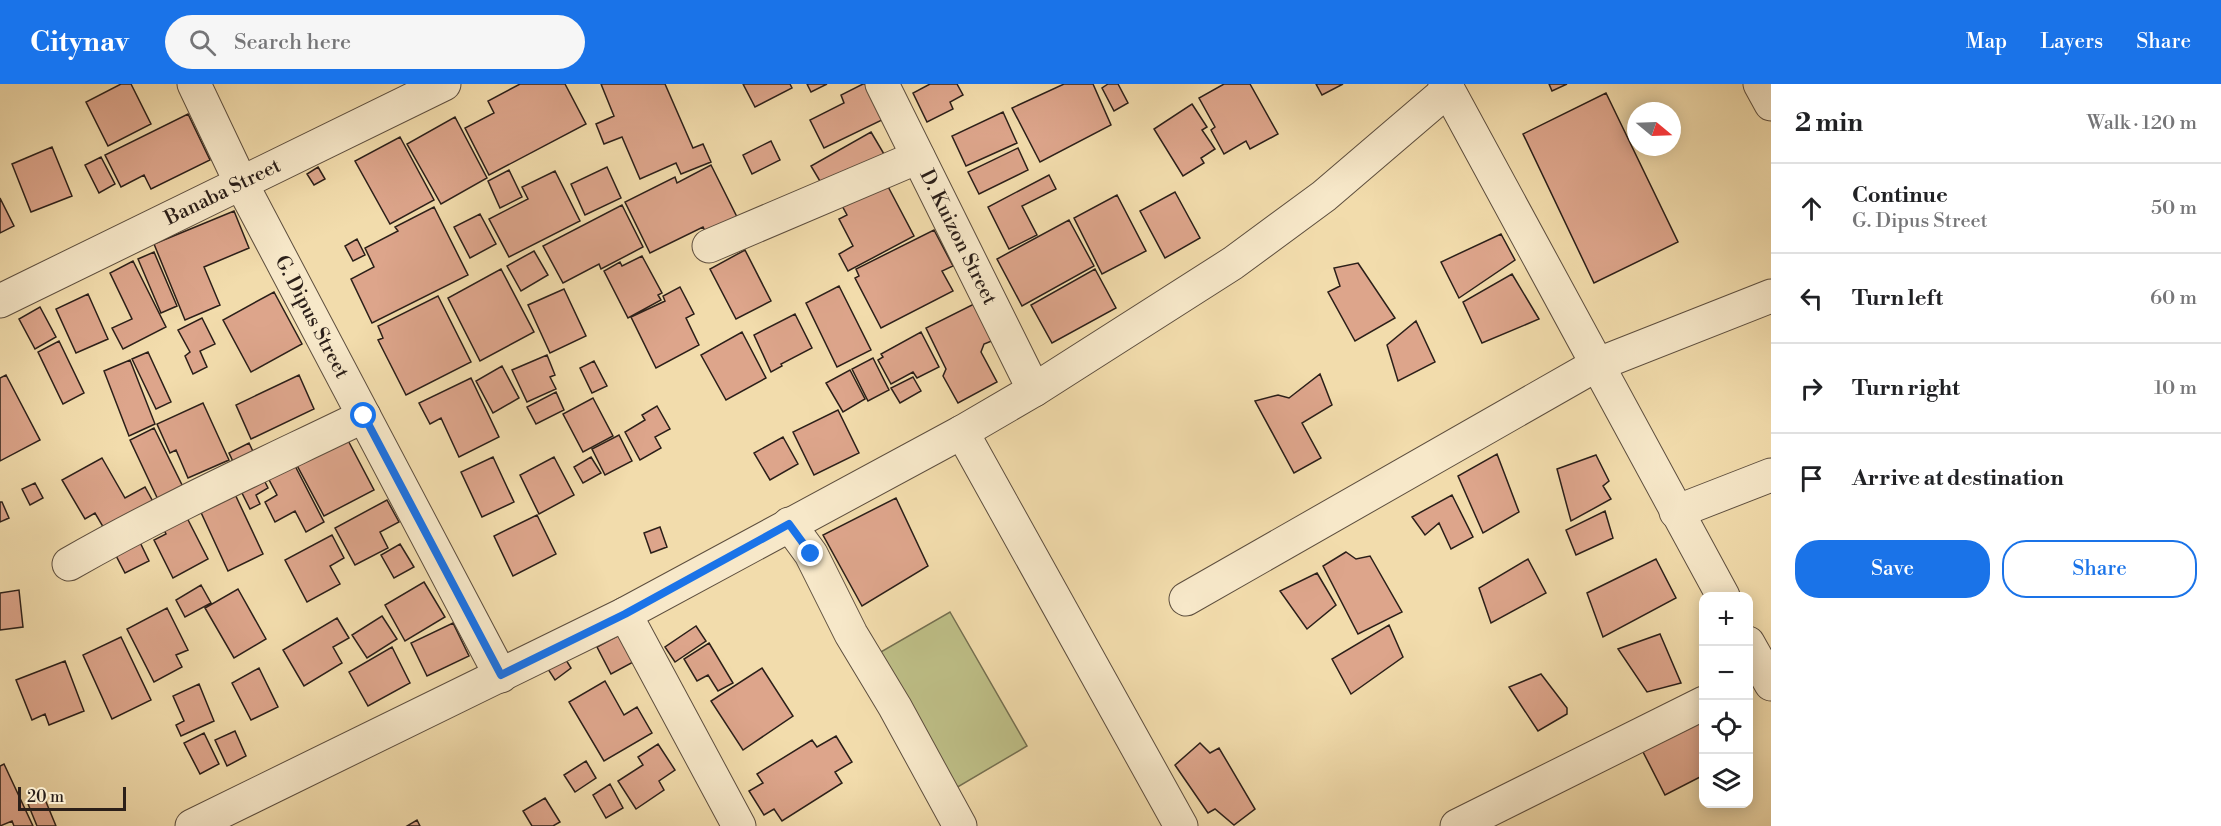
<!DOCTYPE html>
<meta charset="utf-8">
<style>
body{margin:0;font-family:"Libre Bodoni",serif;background:#f6f6f6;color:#202124}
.controls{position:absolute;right:18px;bottom:18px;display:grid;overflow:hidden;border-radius:12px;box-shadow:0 3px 15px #0003}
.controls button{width:54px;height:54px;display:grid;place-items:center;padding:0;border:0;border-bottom:2px solid #e0e0e0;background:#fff;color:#202124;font:30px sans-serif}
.compass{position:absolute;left:1627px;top:18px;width:54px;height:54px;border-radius:50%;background:#fff;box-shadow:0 3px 15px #0003;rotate:109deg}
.scale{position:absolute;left:18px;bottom:15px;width:108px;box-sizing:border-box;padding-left:6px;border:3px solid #2b1f19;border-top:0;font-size:16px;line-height:21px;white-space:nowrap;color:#2b1f19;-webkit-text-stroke:4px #f7e8c9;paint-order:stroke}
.stop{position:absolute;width:18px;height:18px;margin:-14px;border:4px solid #1a73e8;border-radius:50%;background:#fff}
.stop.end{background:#1a73e8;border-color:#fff;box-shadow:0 2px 6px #0008}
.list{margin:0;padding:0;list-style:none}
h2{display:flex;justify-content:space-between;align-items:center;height:78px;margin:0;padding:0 24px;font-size:26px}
h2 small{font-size:20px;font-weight:400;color:#757577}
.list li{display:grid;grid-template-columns:39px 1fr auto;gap:18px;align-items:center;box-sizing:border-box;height:90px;padding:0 24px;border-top:2px solid #e0e0e0}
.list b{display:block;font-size:22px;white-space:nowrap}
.list p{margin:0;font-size:20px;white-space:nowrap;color:#757577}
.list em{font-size:20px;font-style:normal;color:#757577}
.actions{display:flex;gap:12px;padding:18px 24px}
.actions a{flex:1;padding:14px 0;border:2px solid #1a73e8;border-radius:24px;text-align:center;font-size:21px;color:#1a73e8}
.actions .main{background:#1a73e8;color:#fff}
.icon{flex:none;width:33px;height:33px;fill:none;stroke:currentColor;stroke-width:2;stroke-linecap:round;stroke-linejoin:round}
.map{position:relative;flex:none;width:1771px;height:742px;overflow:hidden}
header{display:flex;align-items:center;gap:36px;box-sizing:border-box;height:84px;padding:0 30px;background:#1a73e8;color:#fff}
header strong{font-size:28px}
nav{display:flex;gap:33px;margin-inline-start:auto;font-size:21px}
.search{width:420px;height:54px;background:#f6f6f6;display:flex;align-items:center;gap:15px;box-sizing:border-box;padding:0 21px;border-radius:33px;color:#757577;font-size:22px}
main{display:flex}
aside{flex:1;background:#fff}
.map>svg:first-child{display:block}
.green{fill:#bebf87;stroke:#746f50;stroke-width:1.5}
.building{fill:#dda58b;stroke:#2b1f19;stroke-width:1.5}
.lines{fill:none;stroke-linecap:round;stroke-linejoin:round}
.minor-casing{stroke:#5d4e3e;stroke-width:35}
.minor{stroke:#f7e8c9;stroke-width:33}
.route{stroke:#1a73e8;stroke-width:8}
.labels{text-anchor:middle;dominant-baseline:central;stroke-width:5;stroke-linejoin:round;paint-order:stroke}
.street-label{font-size:20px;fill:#2b1f19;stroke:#f7e8c9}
</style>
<header>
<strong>Citynav</strong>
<div class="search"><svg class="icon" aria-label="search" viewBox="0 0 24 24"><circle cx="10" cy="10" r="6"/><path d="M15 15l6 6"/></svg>Search here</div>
<nav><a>Map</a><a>Layers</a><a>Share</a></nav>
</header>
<main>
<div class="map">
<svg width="1771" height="742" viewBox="0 0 1771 742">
<rect width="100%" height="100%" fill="#f2dcac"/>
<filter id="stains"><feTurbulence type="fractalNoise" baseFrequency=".00333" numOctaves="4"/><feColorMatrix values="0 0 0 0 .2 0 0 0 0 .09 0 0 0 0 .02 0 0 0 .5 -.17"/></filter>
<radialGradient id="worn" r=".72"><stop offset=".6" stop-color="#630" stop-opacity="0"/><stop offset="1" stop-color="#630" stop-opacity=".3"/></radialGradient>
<!-- green -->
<path class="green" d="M950 528 1027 662 956 704 879 569Z"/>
<!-- building -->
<path class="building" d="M121 0H131L151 40 108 62 86 18Z
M520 0H565L586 40 489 91 465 44 494 29 488 17Z
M601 0H665L693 64 703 60 711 78 681 90 676 79 640 95 622 53 604 60 596 40 614 32Z
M743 0H790L792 4 755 23Z
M807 0H827L811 8Z
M863 0H865L882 36 824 64 810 36 844 19 841 11Z
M930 0H957L963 11 950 18 953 25 927 38 913 9Z
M1064 0H1093L1111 41 1040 78 1012 24Z
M1108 0H1118L1128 19 1114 27 1102 4Z
M1224 0H1250L1278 50 1250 65 1246 57 1224 70 1211 46 1215 43 1199 14Z
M1316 0H1343L1322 11Z
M1549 0H1567L1552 7Z
M1606 9 1678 158 1594 199 1523 50Z
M1192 20 1207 43 1202 46 1215 65 1201 74 1204 79 1183 92 1154 45Z
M1003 28 1017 59 966 82 952 52Z
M188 30 210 76 151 105 144 91 121 103 105 71Z
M455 33 487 94 441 120 407 60Z
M871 48 884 70 824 104 811 82Z
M400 53 434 116 390 140 355 77Z
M771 57 780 76 752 90 743 71Z
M52 63 72 112 31 128 12 80Z
M1018 64 1028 86 979 110 968 88Z
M101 73 115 100 99 109 85 81Z
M711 81 738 135 707 151 703 143 650 169 625 118 675 93 677 99Z
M318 83 325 95 314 101 307 90Z
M607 83 621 114 585 131 571 100Z
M509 86 522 113 500 124 488 97Z
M555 87 580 137 509 173 489 135 528 115 522 103Z
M1049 91 1056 105 1022 122 1037 151 1009 165 988 123Z
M884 95 914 152 848 187 839 170 853 162 839 135 847 131 840 118Z
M1175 108 1200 154 1165 174 1140 127Z
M1117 111 1146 167 1102 190 1074 134Z
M0 114 14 142 0 149Z
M622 121 643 163 601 185 599 180 563 199 543 162Z
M434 123 468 191 372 239 351 195 374 183 365 164 398 147 395 143Z
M234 127 249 164 204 183 220 221 185 236 154 160Z
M480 130 496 160 470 174 454 143Z
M1069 136 1094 182 1022 222 997 175Z
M934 146 953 182 942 187 953 207 881 244 855 194 859 192 856 185Z
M1501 150 1515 176 1459 214 1441 178Z
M357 155 365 171 353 177 345 162Z
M745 166 771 217 736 235 710 185Z
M534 167 548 191 521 207 507 182Z
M154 168 177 222 161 229 138 175Z
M642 172 662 209 658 211 661 216 628 234 604 187 620 178 622 182Z
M133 177 166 243 123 265 112 244 132 235 110 189Z
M1358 179 1395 234 1355 257 1328 208 1340 202 1334 184Z
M501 185 534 248 480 277 448 214Z
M1095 185 1116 224 1052 259 1031 221Z
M1512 190 1539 235 1482 259 1463 218Z
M839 202 871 266 837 283 806 219Z
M680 203 694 230 686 234 699 261 656 284 631 233 665 217 663 212Z
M564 205 586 252 550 269 528 221Z
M274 208 302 260 251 288 223 236Z
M88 210 108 255 76 269 56 225Z
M438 212 471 278 406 311 378 256 383 254 378 242Z
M976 219 994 256 984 260 981 268 997 298 958 319 943 292 946 285 926 244Z
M40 223 56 253 35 265 19 235Z
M795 230 812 264 781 280 782 282 771 288 754 251Z
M202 234 215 260 200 267 207 283 193 290 185 272 190 268 178 246Z
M1416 237 1435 278 1398 297 1387 261Z
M742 248 766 294 726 316 701 271Z
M921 248 939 283 917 294 913 288 891 300 878 276 883 273 881 270Z
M59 257 84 309 63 320 38 268Z
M148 268 171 318 156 325 132 275Z
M547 271 555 291 550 293 556 305 527 318 512 286Z
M873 274 889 306 868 317 852 285Z
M130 276 155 340 129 352 104 287Z
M594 277 607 302 592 309 580 284Z
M502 282 519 314 493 329 476 297Z
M850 286 865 315 843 328 826 299Z
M1320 290 1332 321 1302 339 1321 374 1294 389 1255 317 1278 311 1289 314Z
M6 291 40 356 0 377V294Z
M299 291 314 325 251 355 236 321Z
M913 293 921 307 900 319 891 304Z
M471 294 499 353 459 373 441 334 430 340 419 319Z
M556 308 564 326 536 340 527 323Z
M593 314 613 352 583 368 563 330Z
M203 319 229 376 188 394 176 366 170 369 157 340Z
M657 322 670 345 655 353 661 364 640 376 625 348 645 336 642 331Z
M838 326 859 369 814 391 793 348Z
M154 344 186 409 161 422 130 356Z
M342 345 374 406 324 432 292 372Z
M619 351 632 377 605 391 592 365Z
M783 353 798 380 770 396 754 369Z
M249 359 258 378 238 388 229 369Z
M1497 370 1519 428 1483 449 1458 392Z
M1596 371 1609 397 1603 402 1611 415 1571 437 1557 385Z
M493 373 514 418 482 433 461 388Z
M554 373 574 411 539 430 520 391Z
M591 373 601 389 583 399 574 383Z
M102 374 125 414 145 403 157 425 109 453 95 429 85 435 62 396Z
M292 376 324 438 306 448 295 427 275 438 265 418 277 411 266 390Z
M262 392 268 404 256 411 260 420 250 425 239 403Z
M35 399 43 414 30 421 22 405Z
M233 406 263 470 228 487 198 422Z
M1452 411 1473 453 1451 465 1439 439 1425 451 1412 433Z
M896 414 928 482 862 522 823 451Z
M387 416 399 438 380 448 388 464 355 481 335 444Z
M0 418H2L9 434 0 438Z
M1605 427 1613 454 1576 471 1566 446Z
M184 428 208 475 173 494 154 456 166 450 161 440Z
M537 431 556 470 513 492 494 452Z
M660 443 667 463 651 469 644 449Z
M136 450 149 477 125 489 111 462Z
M332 451 344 474 330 482 340 500 307 518 285 476Z
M400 460 414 483 394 494 381 471Z
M1346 468 1356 475 1370 472 1402 528 1358 550 1323 482Z
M1528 475 1546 509 1491 539 1479 504Z
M1656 475 1676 514 1603 553 1587 509Z
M1317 489 1336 521 1307 545 1280 507Z
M424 498 445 533 405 557 385 521Z
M201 501 211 519 185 533 176 516Z
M238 505 266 555 234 574 205 524Z
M19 506 23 543 0 546V509Z
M167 524 188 566 176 571 182 583 154 598 127 545Z
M382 532 397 555 367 574 352 551Z
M337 534 349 554 333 563 342 579 304 602 283 566Z
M453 539 469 572 427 592 411 559Z
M1389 541 1403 573 1351 610 1332 575Z
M696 542 706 557 675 578 665 563Z
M623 549 637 576 611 590 597 563Z
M1660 550 1681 599 1647 608 1618 565Z
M121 553 151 616 112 635 83 571Z
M709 559 733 599 718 607 708 591 697 597 684 575Z
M392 563 410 599 368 622 349 588Z
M563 571 571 584 555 596 546 582Z
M65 577 84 627 49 641 45 630 32 636 16 596Z
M259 584 278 623 251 636 232 599Z
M762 584 793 632 743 666 711 617Z
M1541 590 1567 624V630L1538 647 1509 603Z
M605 597 624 631 637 623 652 649 604 677 569 618Z
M199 600 214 637 181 652 176 641 184 637 173 612Z
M1704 629V691L1665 711 1640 662Z
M235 647 246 672 227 682 215 656Z
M204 649 219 680 200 690 184 659Z
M836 652 852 678 835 688 842 699 782 737 774 725 764 731 749 707 763 699 757 690 812 656 817 663Z
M1200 659 1210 669 1219 664 1255 725 1234 741 1215 725 1208 729 1175 681Z
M658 660 675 686 659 697 664 706 636 725 618 697 643 681 638 673Z
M586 677 596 694 575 708 564 691Z
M4 680 33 742H14L12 737 0 742V682Z
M610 700 623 724 606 734 593 711Z
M44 713 56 742H37L28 720Z
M545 714 560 738 553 742H532L523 727Z
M417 736 420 742H407Z"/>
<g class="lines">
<!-- minor casing -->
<g class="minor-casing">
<g id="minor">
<path id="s1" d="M194 0 241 99 501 592"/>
<path id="s2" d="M882 0 1034 306"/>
<path d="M1445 0 1723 512"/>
<path d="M1760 0 1771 20"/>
<path d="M709 162 918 73"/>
<path id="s3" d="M0 217 444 0"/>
<path d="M962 348 1181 742"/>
<path d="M1676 428 1771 391"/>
<path d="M789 440 811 470 851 550 895 623 960 742"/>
<path d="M69 480C165 425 265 380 364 332"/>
<path d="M1186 515 1596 281 1771 212"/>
<path d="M625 530 739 742"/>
<path d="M1748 559 1771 600"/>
<path d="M192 742 625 530 962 348 1034 306 1233 179 1324 112 1448 6"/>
<path d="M1457 742 1704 619"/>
</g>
</g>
<!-- minor -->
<use href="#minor" class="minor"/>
</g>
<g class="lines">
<!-- route -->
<path class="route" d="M364 332 501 591 625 530 789 440 811 470"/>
</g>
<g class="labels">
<!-- street labels -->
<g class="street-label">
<text stroke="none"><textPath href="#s3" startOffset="248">Banaba Street</textPath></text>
<text stroke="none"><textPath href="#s2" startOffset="171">D. Kuizon Street</textPath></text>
<text stroke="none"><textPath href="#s1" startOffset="261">G. Dipus Street</textPath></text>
</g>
</g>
<rect width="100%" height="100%" filter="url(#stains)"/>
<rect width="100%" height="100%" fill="url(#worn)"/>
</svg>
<div class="controls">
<button>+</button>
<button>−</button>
<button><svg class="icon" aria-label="locate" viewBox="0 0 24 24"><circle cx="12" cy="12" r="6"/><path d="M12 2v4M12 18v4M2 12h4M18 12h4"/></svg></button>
<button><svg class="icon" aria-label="layers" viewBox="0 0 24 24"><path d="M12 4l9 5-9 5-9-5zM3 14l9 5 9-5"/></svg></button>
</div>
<svg class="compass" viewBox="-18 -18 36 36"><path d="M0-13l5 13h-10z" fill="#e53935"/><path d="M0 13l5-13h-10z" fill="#757577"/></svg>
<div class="scale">20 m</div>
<div class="stop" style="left:364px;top:332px"></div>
<div class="stop end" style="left:811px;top:470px"></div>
</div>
<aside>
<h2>2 min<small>Walk · 120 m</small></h2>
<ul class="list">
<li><svg class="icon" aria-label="ahead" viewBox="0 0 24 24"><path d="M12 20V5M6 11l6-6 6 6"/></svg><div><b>Continue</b><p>G. Dipus Street</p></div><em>50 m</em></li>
<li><svg class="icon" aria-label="left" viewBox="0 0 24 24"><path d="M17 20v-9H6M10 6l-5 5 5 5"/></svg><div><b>Turn left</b></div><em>60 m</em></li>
<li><svg class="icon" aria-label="right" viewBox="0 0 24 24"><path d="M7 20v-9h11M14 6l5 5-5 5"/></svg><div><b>Turn right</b></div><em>10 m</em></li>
<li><svg class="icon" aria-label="arrive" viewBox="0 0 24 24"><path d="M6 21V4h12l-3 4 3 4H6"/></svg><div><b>Arrive at destination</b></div></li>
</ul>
<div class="actions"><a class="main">Save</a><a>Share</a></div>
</aside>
</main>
